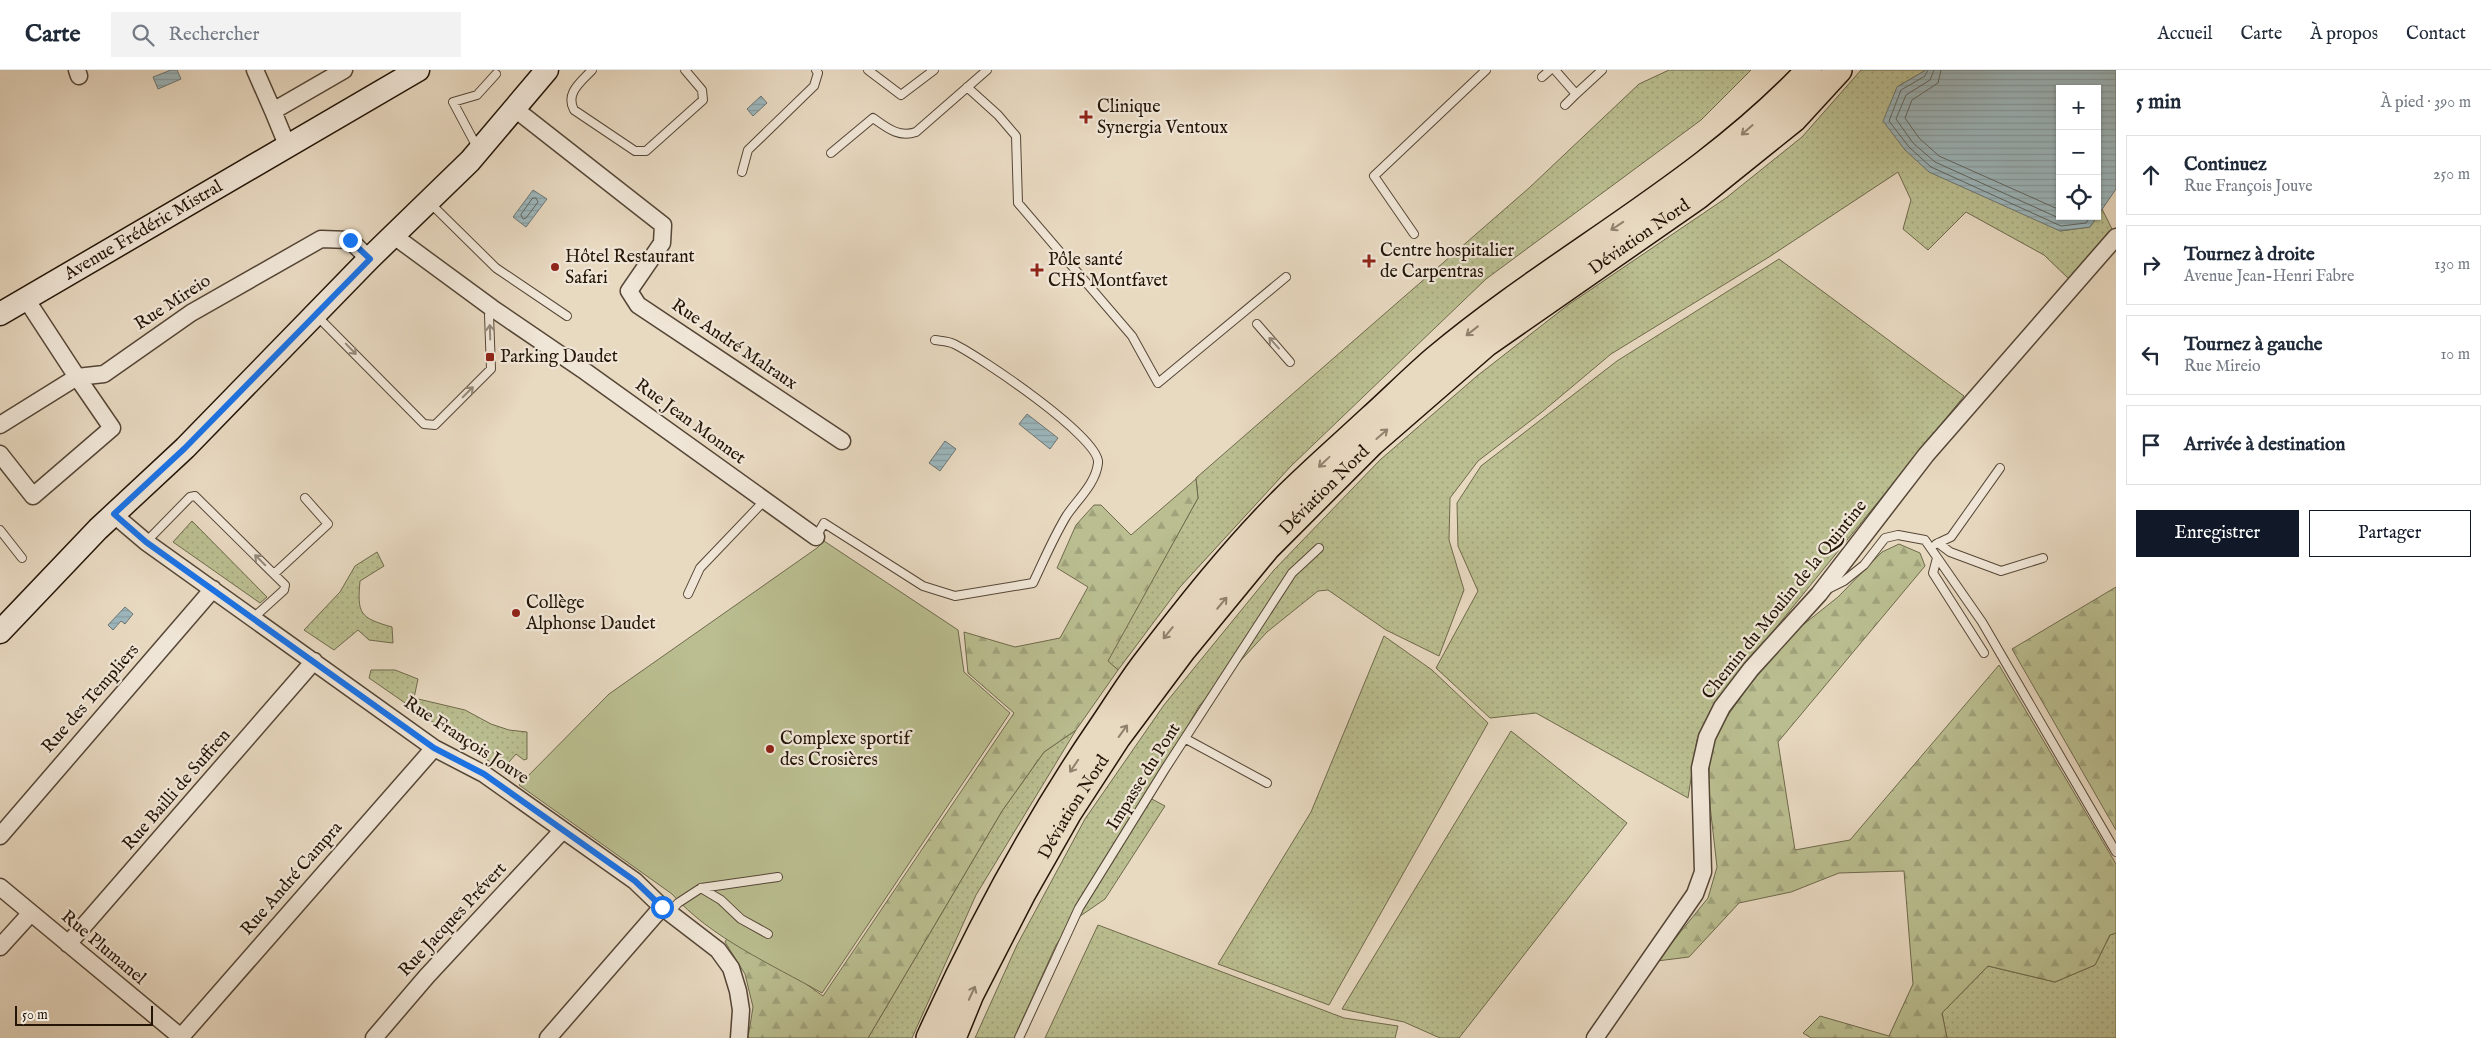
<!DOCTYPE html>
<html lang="fr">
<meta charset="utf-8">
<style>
body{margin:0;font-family:"IM FELL English",serif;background:#f2f2f3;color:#1f2937}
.controls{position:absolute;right:15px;top:15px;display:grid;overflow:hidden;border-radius:0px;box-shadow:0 1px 4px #0004}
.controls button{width:45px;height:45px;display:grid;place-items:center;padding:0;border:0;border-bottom:1px solid #e0e1e3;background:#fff;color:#1f2937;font:25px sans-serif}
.scale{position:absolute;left:15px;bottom:12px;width:138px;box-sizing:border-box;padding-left:5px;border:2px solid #241507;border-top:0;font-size:14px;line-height:18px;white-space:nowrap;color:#241507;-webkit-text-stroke:4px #f0e6d7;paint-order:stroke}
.stop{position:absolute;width:15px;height:15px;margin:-11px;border:4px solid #1a73e8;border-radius:50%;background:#fff}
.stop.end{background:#1a73e8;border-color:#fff;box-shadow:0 1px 5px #0008}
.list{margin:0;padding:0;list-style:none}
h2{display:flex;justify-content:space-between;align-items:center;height:65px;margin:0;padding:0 20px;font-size:21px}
h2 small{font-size:16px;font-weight:400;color:#747a83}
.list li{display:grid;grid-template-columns:32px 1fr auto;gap:15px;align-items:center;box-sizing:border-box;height:80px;margin:0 10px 10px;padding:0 10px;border:1px solid #e0e1e3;border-radius:0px}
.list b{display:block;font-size:19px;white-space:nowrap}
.list p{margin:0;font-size:16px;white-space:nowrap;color:#747a83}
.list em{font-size:16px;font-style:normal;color:#747a83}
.actions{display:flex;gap:10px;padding:15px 20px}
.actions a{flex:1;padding:11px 0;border:1px solid #111827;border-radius:0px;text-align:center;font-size:18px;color:#111827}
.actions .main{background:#111827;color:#fff}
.icon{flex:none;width:28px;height:28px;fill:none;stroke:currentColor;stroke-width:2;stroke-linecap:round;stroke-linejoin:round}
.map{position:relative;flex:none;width:2116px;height:968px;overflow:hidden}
header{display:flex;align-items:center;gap:30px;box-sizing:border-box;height:70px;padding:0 25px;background:#fff;border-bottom:1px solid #e0e1e3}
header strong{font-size:24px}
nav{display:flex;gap:28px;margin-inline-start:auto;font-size:18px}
.search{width:350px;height:45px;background:#f2f2f3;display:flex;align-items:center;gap:12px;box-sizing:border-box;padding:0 18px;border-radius:0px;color:#747a83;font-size:19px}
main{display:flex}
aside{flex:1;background:#fff}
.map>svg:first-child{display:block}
.grass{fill:url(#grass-dots);stroke:#6f6a4c}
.forest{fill:url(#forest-firs);stroke:#6f6a4c}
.park{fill:#babe90;stroke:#6f6a4c}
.water{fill:url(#water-rules);stroke:#6c7674;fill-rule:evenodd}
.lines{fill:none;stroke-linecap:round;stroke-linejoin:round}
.shore{stroke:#606662;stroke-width:1}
.service-casing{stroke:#554636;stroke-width:10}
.minor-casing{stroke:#554636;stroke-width:19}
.secondary-casing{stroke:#241507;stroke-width:25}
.primary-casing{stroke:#241507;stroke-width:28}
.service{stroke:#f0e6d7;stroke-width:8}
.minor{stroke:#f0e6d7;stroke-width:16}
.secondary{stroke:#f0e6d7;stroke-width:22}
.primary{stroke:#e8d9c1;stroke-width:25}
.oneway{stroke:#90816d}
.oneway2{stroke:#948879}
.route{stroke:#1a73e8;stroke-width:6}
.poi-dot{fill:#8f2418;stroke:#f0e6d7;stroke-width:2}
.labels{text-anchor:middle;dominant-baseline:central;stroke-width:4.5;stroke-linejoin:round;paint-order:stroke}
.poi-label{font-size:18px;fill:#241507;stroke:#f0e6d7;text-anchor:start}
.street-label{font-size:18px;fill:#241507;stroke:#f0e6d7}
</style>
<header>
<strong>Carte</strong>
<div class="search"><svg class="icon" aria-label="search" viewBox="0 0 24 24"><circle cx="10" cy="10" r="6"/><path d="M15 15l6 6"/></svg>Rechercher</div>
<nav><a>Accueil</a><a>Carte</a><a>À propos</a><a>Contact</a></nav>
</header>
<main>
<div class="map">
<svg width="2116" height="968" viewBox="0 0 2116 968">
<defs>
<pattern id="grass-dots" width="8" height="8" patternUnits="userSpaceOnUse" patternTransform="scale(1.25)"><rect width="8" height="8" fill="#babe90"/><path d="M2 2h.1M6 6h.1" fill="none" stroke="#a0a27b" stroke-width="1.8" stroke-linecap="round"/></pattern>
<pattern id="forest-firs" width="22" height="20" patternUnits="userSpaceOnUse" patternTransform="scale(1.25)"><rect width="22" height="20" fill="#babe90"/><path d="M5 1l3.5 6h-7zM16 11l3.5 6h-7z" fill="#a0a27b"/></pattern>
<pattern id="water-rules" width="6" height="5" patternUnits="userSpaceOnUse" patternTransform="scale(1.25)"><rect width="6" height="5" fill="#9cb7bd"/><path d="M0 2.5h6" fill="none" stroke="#869ca1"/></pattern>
</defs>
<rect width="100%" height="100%" fill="#e8d9c1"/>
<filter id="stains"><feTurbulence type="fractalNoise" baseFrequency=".004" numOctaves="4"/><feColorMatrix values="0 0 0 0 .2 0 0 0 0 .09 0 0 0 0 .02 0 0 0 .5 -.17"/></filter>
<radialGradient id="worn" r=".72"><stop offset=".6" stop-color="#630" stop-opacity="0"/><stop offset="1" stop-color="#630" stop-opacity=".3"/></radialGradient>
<!-- grass -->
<path class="grass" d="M1669 0H1751L1701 50 1486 209 1291 396 1180 517 1118 600 1107 591 1198 428 1196 408 1529 118 1639 14Z
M1861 0H1926L1897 17 2060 161 2090 157 2102 139 2112 159 2069 209 2044 185 1966 142 1928 180 1903 159 1911 130 1898 102 1769 187 1611 284 1542 342 1478 391 1450 428 1449 470 1464 520 1439 586 1386 560 1328 520 1318 521 1267 562 1199 636 1148 727 1165 736 1105 829 1073 851 1056 875 1014 968H975L1017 875 1085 749 1164 635 1274 500 1380 390 1477 306 1568 235 1726 128 1802 67Z
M1779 189 1964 326 1714 634 1697 670 1688 728 1536 643 1490 648 1436 598 1478 521 1458 476 1457 433 1481 396 1617 291Z
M192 451 267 527 260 533 173 472Z
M377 482 384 496 360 511C357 544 360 548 392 557L393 573 369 570 358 560 334 580 304 560 340 522 355 496Z
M1384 566 1432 600 1488 653 1329 935 1218 894 1311 742Z
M371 600H395L418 609 414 628 465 640 491 654 509 660 527 662V689L524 690 516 684 502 700 369 608Z
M1076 660 976 825 912 968H868L1002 741 1044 682Z
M1511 661 1627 753 1459 968H1440L1404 952 1342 939Z
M1098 855 1344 948 1398 956 1395 968H1045Z
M2116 863V968H1947L1942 943 1988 896 2055 912 2095 895 2110 865Z"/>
<!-- forest -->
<path class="forest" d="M1196 409 1198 428 1108 591 1118 600 1076 660 1044 682 1002 741 868 968H748L753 937 745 904 725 872 731 861 823 926 1014 643 968 603 964 562 1015 577 1060 568 1088 517 1057 498 1076 455 1094 435H1101L1131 465Z
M1899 474 1920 483 1925 496 1778 672 1795 780 1850 770 1999 595 2116 794V863L2110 865 2095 895 2055 912 1988 896 1942 943 1947 968H1811L1803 963 1820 946 1889 966 1913 914 1904 801 1839 803 1791 822 1739 833 1689 887 1657 891 1708 828 1717 797 1708 718 1710 686 1716 662 1758 603 1789 566 1838 527 1882 482Z
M2116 517V760L2012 579Z"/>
<!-- park -->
<path class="park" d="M824 471 958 560 964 602 1010 643 822 923C771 894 711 868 672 824L519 715 609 624 817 478Z"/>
<!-- water -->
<path class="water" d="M171 0H177L181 9 158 19 153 7Z
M1926 0H2116V119L2090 157 2060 161 1929 102 1905 80 1883 51 1897 17ZM2060 19H2097V146H2060Z
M761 26 767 33 753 46 747 39Z
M533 120 547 129 526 157 513 147Z
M1027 344 1058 368 1050 379 1019 354Z
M945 371 956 379 940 401 929 393Z
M125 537 133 544 125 554 121 551 113 560 108 555Z"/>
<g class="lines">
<!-- shore -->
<path class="shore" d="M1928 0 1925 6 1901 20 1889 51 1909 77 1931 97 2061 156 2086 153 2091 146
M1934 0 1930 10 1906 25 1896 49 1913 73 1935 92 2061 149 2084 146
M1941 0 1938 13 1912 30 1905 48 1919 68 1939 86 2060 140
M533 128H536L538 132 526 148 523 149 521 145Z"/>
<!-- service casing -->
<g class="service-casing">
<path id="service" d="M592 0C581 12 565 23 574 40L635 81H646L703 30 702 20 685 0
M868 0 901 25 934 0
M1555 0 1576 24 1565 35
M1542 7 1550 0
M967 17 998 45 1016 66 1018 133 1132 266 1158 313 1286 207
M1576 24 1602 0
M478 79 453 32 477 25 496 4
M831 83 873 48C887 58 899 68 916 62L987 0
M742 102 748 80 814 16 818 3 816 0
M430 133 496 198 567 246
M1414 164 1374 106 1486 0
M317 246 424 354 435 355 491 299 489 245 492 238
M1257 254 1290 292
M0 460 22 488
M816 467 824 453 923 516 955 526 1033 513C1044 490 1054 466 1067 445 1078 429 1096 413 1098 393 1101 368 979 286 954 274 949 271 941 271 935 270
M146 472 190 427 195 426 285 515 284 520 252 549
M1938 473 1950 482 2001 501 2043 488
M1936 474 1951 467 2000 398
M1937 488 1933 503 1984 583
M274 504 328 454 305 428
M1828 519 1844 511 1864 495 1885 468 1898 465 1925 470 1982 552 2116 782
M688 524 700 498 765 430
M1186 669 1267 713
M701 818 721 830 741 849 768 864
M670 842 678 833 701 818 778 807
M1019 968 1079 838 1165 699 1292 503 1319 478"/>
</g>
<!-- minor casing -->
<g class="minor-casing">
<path id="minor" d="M77 0 79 6
M255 0 273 41
M515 39 663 155 662 173 629 221 638 235 842 371
M287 75 273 41 344 0
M394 166 492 238 586 302 816 467
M26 229 77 307 104 304 191 243 321 169 350 170 369 189
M0 355 77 307 112 358 33 426 0 384
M113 444 146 472 434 678 484 704 635 811 662 837 718 880 731 898 738 921 741 940 739 968
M0 766 213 519
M0 817 182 968
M68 874 314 591
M0 877 30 844
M180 968 434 678
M374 968 427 906 562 761
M548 968 662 837
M1595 968 1695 824 1703 802 1700 698 1707 667 1722 637 1751 599 1819 524 1926 385 2116 167"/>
</g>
<!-- secondary casing -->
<g class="secondary-casing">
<g id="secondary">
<path id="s1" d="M0 244 418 0"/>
<path d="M0 562 98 459 185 378 369 189 470 91 547 0"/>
</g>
</g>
<!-- primary casing -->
<g class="primary-casing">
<g id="primary">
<path d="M929 968C978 860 1033 757 1100 659 1115 637 1129 614 1145 593 1188 537 1233 480 1283 430 1311 402 1342 375 1371 348 1392 329 1413 308 1435 289 1555 188 1700 116 1809 0"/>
<path id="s2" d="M953 968 971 924 1023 823 1068 744 1118 667 1183 580 1267 478 1372 373 1486 274 1697 127 1794 49 1839 0"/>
</g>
</g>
<!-- service -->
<use href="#service" class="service"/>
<!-- minor -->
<use href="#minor" class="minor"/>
<!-- secondary -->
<use href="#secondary" class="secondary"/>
<!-- primary -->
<use href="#primary" class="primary"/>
</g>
<!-- one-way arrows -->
<defs><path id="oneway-shaft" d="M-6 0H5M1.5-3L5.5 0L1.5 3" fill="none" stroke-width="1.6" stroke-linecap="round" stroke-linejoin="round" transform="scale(1.25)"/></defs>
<g class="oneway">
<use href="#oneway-shaft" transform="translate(1747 60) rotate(139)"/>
<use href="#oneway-shaft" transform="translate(1617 156) rotate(146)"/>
<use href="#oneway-shaft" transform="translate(1472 261) rotate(142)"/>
<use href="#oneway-shaft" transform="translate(1382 364) rotate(-41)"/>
<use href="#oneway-shaft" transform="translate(1324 392) rotate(137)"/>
<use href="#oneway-shaft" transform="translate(1222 533) rotate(-50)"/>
<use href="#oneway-shaft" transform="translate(1168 563) rotate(129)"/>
<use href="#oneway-shaft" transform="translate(1123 661) rotate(-54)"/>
<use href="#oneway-shaft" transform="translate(1074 696) rotate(124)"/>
<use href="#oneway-shaft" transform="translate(972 923) rotate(-65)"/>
</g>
<g class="oneway2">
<use href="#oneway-shaft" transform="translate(490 262) rotate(-92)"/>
<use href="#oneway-shaft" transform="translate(1274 273) rotate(-132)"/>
<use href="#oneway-shaft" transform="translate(351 279) rotate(46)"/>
<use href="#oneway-shaft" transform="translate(468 322) rotate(-45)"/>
<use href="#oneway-shaft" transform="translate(260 490) rotate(-135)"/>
</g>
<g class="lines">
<!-- route -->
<path class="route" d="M350 170 370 189 185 378 114 444 146 472 434 678 484 704 635 811 662 837"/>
</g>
<!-- markers -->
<g class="poi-dot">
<path d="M1083.5 39.5h5v5h5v5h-5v5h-5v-5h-5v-5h5z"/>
<path d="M1366.5 183.5h5v5h5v5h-5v5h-5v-5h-5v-5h5z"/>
<circle cx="555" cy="197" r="5"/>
<path d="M1034.5 192.5h5v5h5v5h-5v5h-5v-5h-5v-5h5z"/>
<rect x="485" y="282" width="10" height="10" rx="2.5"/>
<circle cx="516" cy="543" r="5"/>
<circle cx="770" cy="679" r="5"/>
</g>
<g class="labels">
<!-- poi labels -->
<g class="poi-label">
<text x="1097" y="37">Clinique<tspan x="1097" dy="21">Synergia Ventoux</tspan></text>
<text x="1380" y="181">Centre hospitalier<tspan x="1380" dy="21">de Carpentras</tspan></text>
<text x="565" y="187">Hôtel Restaurant<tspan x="565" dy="21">Safari</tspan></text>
<text x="1048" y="190">Pôle santé<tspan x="1048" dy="21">CHS Montfavet</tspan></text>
<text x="500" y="287">Parking Daudet</text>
<text x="526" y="533">Collège<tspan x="526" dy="21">Alphonse Daudet</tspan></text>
<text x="780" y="669">Complexe sportif<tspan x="780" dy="21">des Crosières</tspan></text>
</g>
<!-- street labels -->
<g class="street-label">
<text stroke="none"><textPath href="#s1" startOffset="166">Avenue Frédéric Mistral</textPath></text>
<text stroke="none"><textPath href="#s2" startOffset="1071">Déviation Nord</textPath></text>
<text transform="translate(173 233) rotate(-33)">Rue Mireio</text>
<text transform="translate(734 275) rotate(34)">Rue André Malraux</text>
<text transform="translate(690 352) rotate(36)">Rue Jean Monnet</text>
<text stroke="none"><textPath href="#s2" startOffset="666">Déviation Nord</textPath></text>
<text transform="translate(1785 530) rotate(-51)">Chemin du Moulin de la Quintine</text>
<text transform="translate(91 629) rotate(-49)">Rue des Templiers</text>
<text transform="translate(466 671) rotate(33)">Rue François Jouve</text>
<text transform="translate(1144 707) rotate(-58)">Impasse du Pont</text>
<text transform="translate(177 720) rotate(-49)">Rue Bailli de Suffren</text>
<text stroke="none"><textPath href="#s2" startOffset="261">Déviation Nord</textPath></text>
<text transform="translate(292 809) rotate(-49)">Rue André Campra</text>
<text transform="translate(453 850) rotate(-47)">Rue Jacques Prévert</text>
<text transform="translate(103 878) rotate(40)">Rue Plumanel</text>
</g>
</g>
<rect width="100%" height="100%" filter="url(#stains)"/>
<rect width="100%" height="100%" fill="url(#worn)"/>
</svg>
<div class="controls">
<button>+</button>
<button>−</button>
<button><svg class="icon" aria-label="locate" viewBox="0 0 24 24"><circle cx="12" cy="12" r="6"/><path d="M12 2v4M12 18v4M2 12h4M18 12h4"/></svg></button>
</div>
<div class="scale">50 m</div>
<div class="stop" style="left:662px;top:837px"></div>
<div class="stop end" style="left:350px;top:170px"></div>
</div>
<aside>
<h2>5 min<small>À pied · 390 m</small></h2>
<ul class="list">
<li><svg class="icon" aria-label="ahead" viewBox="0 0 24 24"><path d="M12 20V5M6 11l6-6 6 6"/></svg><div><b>Continuez</b><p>Rue François Jouve</p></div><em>250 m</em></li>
<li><svg class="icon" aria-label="right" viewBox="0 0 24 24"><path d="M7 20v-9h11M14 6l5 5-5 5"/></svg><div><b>Tournez à droite</b><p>Avenue Jean-Henri Fabre</p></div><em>130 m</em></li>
<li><svg class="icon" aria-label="left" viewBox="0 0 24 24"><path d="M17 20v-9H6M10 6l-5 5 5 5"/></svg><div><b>Tournez à gauche</b><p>Rue Mireio</p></div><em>10 m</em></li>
<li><svg class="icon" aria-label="arrive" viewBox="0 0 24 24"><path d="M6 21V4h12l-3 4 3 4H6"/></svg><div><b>Arrivée à destination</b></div></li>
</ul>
<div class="actions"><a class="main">Enregistrer</a><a>Partager</a></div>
</aside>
</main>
